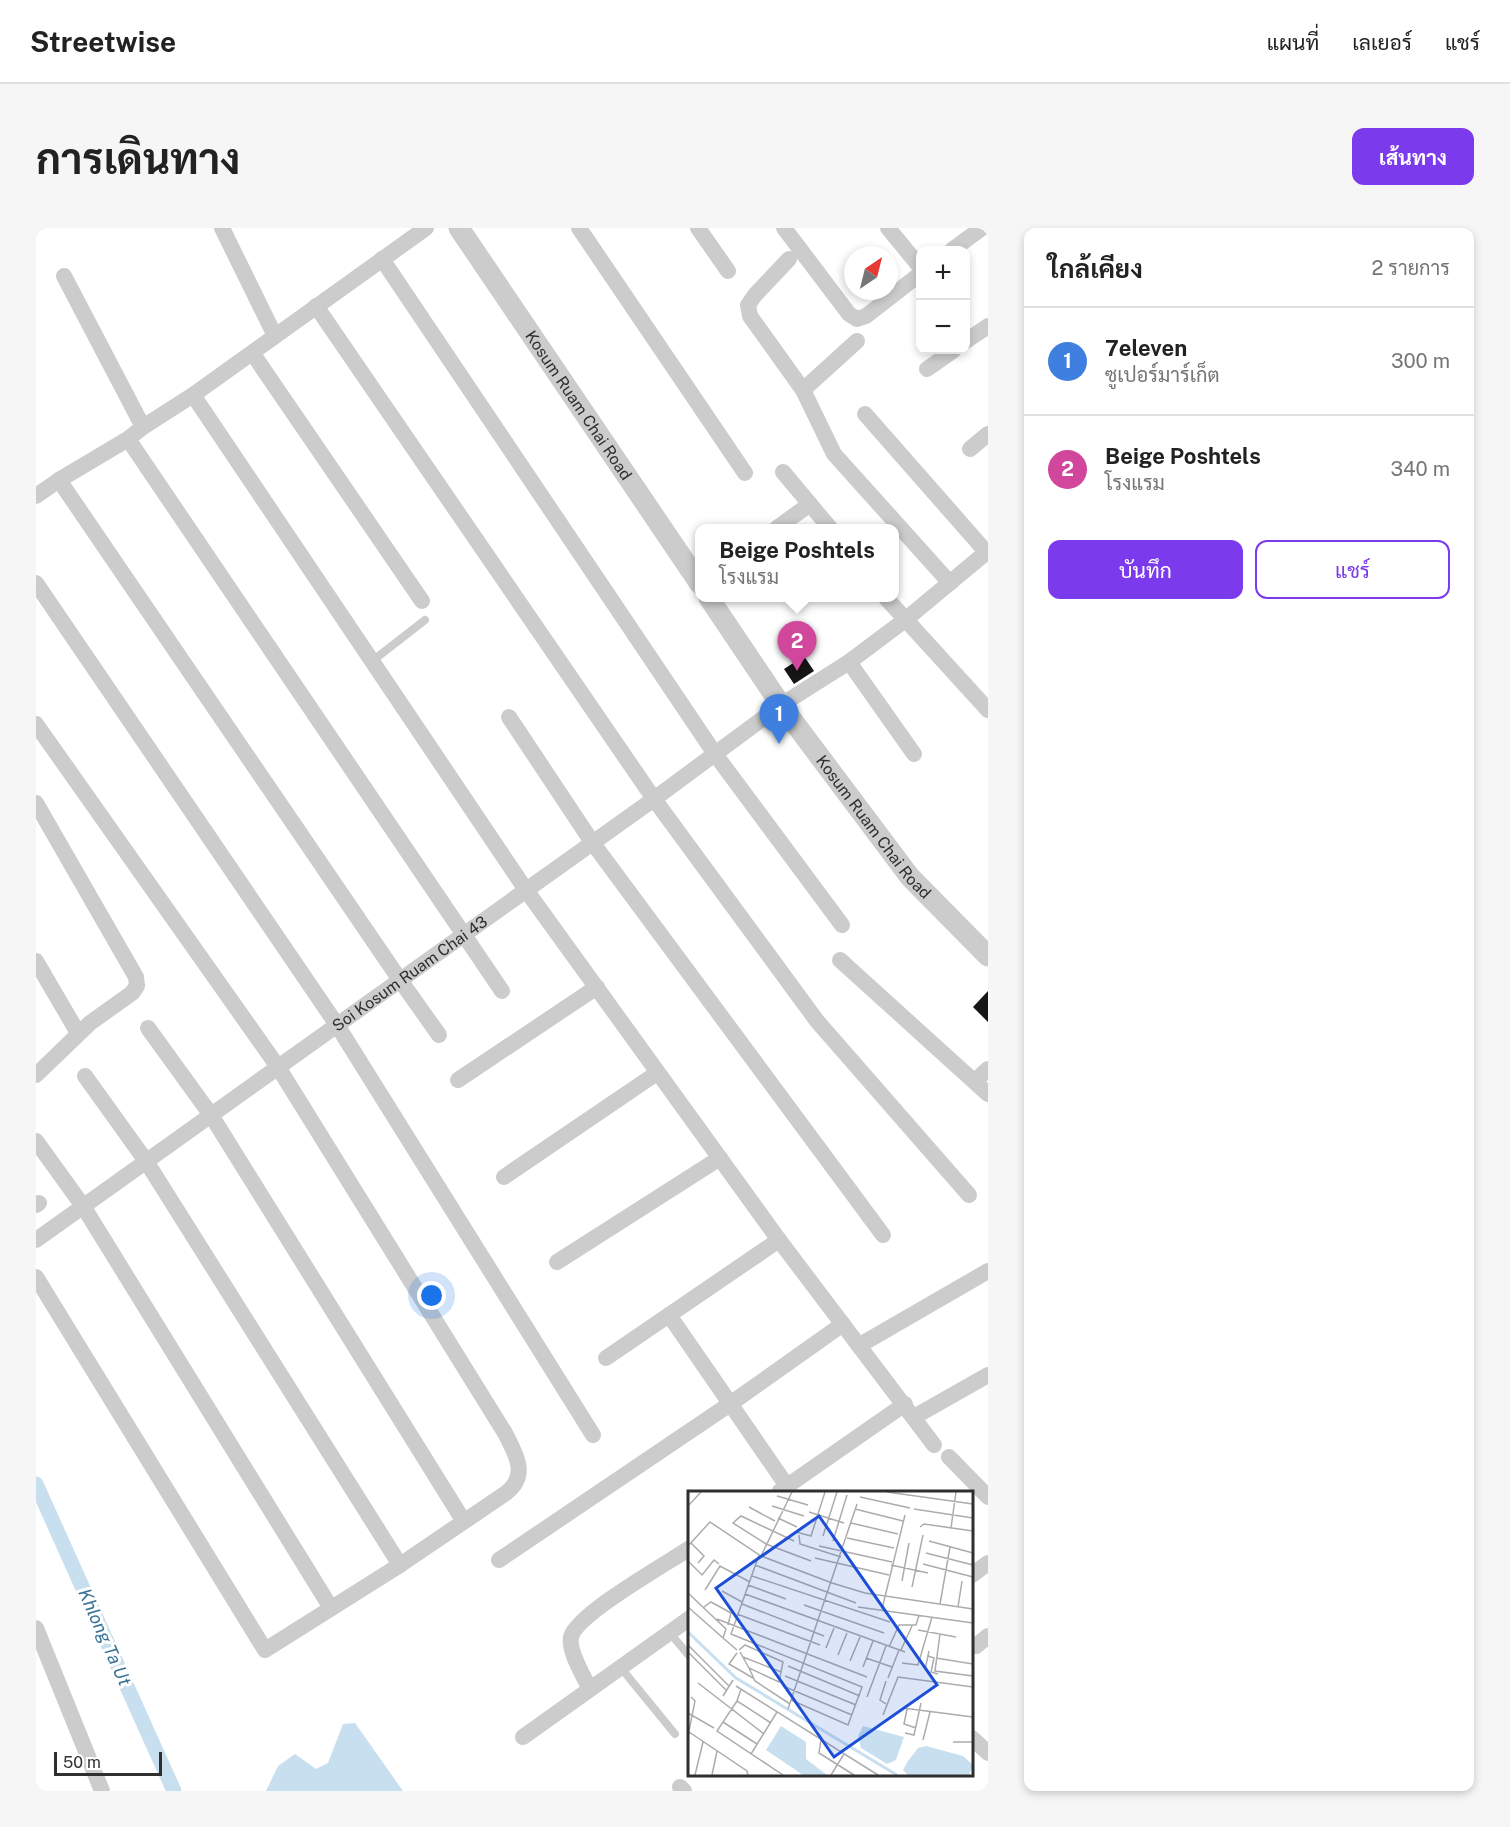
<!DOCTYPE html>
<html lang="th">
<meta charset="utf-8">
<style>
body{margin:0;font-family:"Public Sans",Sarabun,sans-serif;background:#f6f6f6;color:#222}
.controls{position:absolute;right:18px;top:18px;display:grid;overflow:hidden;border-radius:12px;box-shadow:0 3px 9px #0003}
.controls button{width:54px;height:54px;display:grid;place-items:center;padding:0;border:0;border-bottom:2px solid #e0e0e0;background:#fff;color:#222;font:30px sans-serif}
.compass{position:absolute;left:808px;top:18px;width:54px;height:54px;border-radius:50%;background:#fff;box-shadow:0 3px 9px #0003;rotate:35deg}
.scale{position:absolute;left:18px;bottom:15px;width:108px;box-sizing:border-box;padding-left:6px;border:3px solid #2f2f2f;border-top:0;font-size:16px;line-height:21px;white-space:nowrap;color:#2f2f2f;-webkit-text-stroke:4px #fff;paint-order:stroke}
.you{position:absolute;left:396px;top:1068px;width:21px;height:21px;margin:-15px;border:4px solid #fff;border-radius:50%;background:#1a73e8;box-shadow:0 0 0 9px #1a73e833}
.badge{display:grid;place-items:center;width:39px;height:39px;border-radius:50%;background:#7c3aed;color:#fff;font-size:20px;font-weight:700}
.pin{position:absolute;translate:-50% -50px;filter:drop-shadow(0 2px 3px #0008)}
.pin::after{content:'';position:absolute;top:32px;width:21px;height:18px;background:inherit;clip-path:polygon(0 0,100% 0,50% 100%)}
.popup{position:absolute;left:659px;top:296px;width:204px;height:78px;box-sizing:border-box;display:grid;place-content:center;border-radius:12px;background:#fff;filter:drop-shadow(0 2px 4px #0005);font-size:20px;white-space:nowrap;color:#767676}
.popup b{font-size:22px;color:#222}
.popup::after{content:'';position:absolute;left:50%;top:100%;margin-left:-12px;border:12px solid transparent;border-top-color:#fff}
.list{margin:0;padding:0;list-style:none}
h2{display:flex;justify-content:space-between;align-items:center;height:78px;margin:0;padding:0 24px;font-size:26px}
h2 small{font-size:20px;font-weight:400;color:#767676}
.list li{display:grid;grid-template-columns:39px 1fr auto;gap:18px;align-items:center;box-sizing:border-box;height:108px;padding:0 24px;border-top:2px solid #e0e0e0}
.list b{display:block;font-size:22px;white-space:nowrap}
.list p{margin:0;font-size:20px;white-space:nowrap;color:#767676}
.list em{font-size:20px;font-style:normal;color:#767676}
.actions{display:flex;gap:12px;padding:18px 24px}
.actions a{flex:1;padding:14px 0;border:2px solid #7c3aed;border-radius:12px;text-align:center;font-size:21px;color:#7c3aed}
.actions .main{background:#7c3aed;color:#fff}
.map{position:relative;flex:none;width:952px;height:1563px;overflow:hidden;border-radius:12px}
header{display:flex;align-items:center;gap:36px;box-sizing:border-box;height:84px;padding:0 30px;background:#fff;border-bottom:2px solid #e0e0e0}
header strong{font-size:28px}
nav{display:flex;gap:33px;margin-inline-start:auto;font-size:21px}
.intro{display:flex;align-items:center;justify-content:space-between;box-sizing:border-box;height:144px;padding:0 36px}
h1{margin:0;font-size:42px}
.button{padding:15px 27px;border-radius:12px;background:#7c3aed;color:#fff;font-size:21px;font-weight:700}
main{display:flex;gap:36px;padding:0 36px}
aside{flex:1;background:#fff;border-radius:12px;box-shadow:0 3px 9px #0003}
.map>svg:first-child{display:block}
.water{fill:#c7dfee}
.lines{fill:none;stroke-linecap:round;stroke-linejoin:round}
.canal{stroke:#c7dfee;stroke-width:15}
.building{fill:#161616}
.service{stroke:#ccc;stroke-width:8}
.minor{stroke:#ccc;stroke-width:16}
.tertiary{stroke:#ccc;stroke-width:21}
.labels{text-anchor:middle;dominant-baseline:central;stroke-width:6;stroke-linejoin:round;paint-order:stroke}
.street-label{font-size:16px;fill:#2f2f2f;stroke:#fff}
.water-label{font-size:18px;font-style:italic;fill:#387196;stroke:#fff}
.inset-river{fill:none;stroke:#c7dfee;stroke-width:3}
.inset-road{fill:none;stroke:#acacac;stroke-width:1.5}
.view{fill:#1d4ed8;fill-opacity:0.15;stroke:#1d4ed8;stroke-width:3}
.inset-edge{fill:none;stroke:#2f2f2f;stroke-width:3}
</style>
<header>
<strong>Streetwise</strong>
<nav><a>แผนที่</a><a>เลเยอร์</a><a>แชร์</a></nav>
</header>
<div class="intro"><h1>การเดินทาง</h1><a class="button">เส้นทาง</a></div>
<main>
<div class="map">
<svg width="952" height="1563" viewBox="0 0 952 1563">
<rect width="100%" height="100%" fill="#fff"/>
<!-- water -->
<path class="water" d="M319 1495 367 1563H230L242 1538 259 1526 280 1541 292 1535 307 1496Z"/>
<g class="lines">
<!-- canal -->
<path class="canal" d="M0 1256 138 1563"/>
</g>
<!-- building -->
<path class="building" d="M768 428 778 443 758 456 748 441Z
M952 763V794L937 779Z"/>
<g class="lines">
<!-- service -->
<path class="service" d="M335 434 389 392
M634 1405 654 1429
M585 1440 639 1506"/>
<!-- minor -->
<g class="minor">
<path d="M186 0 239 108"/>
<path d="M543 0 709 245"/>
<path d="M662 0 692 43"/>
<path d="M748 0 813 86 821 91 830 88 884 46"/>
<path d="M852 0 884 39"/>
<path d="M916 22 946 0"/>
<path d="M346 31 679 526 806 697"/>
<path d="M753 31 719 67 712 77 714 88 767 162 798 226 914 355"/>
<path d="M28 48 107 199"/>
<path d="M280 78 618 571 781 793 933 967"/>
<path d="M930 113 952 98"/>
<path d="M217 126 386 373"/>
<path d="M891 141 918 122"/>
<path d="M767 162 821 113"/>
<path d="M157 167 490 662 743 1012 898 1217"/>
<path d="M829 186 952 326"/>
<path d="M92 211 466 763"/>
<path d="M934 221 952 206"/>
<path d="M747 244 794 300"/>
<path d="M23 252 364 752 403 807"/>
<path d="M0 268 23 252 92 211 107 199 157 167 390 0"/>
<path d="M741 300 774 276"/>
<path d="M0 355 301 797 557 1207"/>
<path d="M850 370 952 482"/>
<path d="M813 434 878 526"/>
<path d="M473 489 556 614 847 1007"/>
<path d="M0 496 242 839 469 1205C480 1227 493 1247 470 1265L364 1337 229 1422 0 1049"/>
<path d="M0 575 100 749 101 758 96 765 54 795 0 847"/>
<path d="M804 732 952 866"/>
<path d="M0 733 42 805"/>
<path d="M112 800 175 887 427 1292"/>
<path d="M49 848 110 933 364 1337"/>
<path d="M422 852 561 759"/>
<path d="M939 853 952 841"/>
<path d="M0 913 47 978 295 1380"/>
<path d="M468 949 621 845"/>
<path d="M0 977 3 975"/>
<path id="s1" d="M0 1012 618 571 745 477 813 434 869 392 952 323"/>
<path d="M521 1034 684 930"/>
<path d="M633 1087 751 1258"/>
<path d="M824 1117 952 1043"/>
<path d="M570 1130 743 1012"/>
<path d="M878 1189 952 1147"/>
<path d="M913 1229 952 1269"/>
<path d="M744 1263 869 1176"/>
<path d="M463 1332 694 1176 807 1096"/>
<path d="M936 1347 952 1335"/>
<path d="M0 1400 66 1563"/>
<path d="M940 1418 952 1408"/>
<path d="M554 1461C548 1449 532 1423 535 1409 541 1386 630 1336 654 1320"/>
<path d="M487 1509 654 1390"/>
<path d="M936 1510 952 1525"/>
<path d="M644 1559 648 1563"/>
</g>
<!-- tertiary -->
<g class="tertiary">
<path id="s2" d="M423 0 664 356"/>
<path id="s3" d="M673 370 745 477 874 649 952 728"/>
</g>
</g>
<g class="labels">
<!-- street labels -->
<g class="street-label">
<text stroke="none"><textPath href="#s2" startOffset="214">Kosum Ruam Chai Road</textPath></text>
<text stroke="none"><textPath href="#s3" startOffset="282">Kosum Ruam Chai Road</textPath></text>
<text stroke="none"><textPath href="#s1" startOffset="459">Soi Kosum Ruam Chai 43</textPath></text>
</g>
<!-- water labels -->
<g class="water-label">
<text transform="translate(69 1409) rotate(66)">Khlong Ta Ut</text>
</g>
</g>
<!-- overview -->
<g transform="translate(652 1263)">
<rect width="285" height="285" fill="#fff"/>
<path d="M93 235 118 251V268L139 284H115L78 259ZM175 235 216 246 208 269 199 273 173 257 170 245ZM238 255 275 265 285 274 281 284H220L215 279 220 270 230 257Z" fill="#c7dfee"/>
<path class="inset-river" d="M0 141 48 187 209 284"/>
<path class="inset-road" d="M199 1 285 13M89 5 120 14M172 6 222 17M0 15 13 1M84 15 116 25M61 16 87 30M167 18 215 30M226 18 285 27M121 21 156 32M90 27 109 36M163 32 210 43M232 36 236 33 285 40M263 37 268 1M108 41 123 45 137 1M111 44 112 53 153 66M135 45 149 1M159 47 206 57M106 50 53 25 45 32 78 53 123 70M145 50 159 4M241 50 285 62M3 52 16 65 10 72M0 55 22 31 73 65 144 92 177 102 285 118M131 55 204 71M238 62 285 74M71 64 43 143 174 196 160 234 103 209M73 65 104 1M127 67 201 84M0 70 14 84 26 69 31 73M235 73 285 86M67 74 168 112M203 74 240 82M64 85 202 131M214 90 221 52M60 94 98 108M224 96 235 44M17 99 32 75 62 91M34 100 54 111M0 102 38 138 35 147 0 116M57 103 217 161M54 113 136 145M252 113 262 56M116 114 196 142M16 116 23 111 43 122 40 134M170 116 285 132M270 116 274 90M194 118 217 24M49 123 132 154M29 128 179 186M230 139 268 146M252 143 247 180 285 185M35 147 49 159M0 154 41 195M201 156 211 134H228L231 124M138 157 146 137M51 159 57 154 95 171 91 191 61 177 52 161M213 159 224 135M0 161 39 200M49 162 41 173 65 187M150 164 159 142M240 165 246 167 243 181 250 183M55 166 93 181M178 167 204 176M248 167 285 173M162 170 172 146M214 172 230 174 244 126M100 175 172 205M175 176 185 150M61 177 67 190 102 213M237 179 241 160M97 185 168 214M200 187 211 159M10 192 76 243M48 195 190 284M95 195 164 224M53 198 49 210 83 232M35 205 45 189M179 206 198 155M49 210 29 240 95 284M198 213 192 209 198 190M215 217 285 226M100 218 169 13M219 218 216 233 228 237M0 222 26 237M195 224 210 186 285 196M35 231 69 253M1 241 59 280 60 284M217 242 226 244 233 212M0 245 7 210 3 206M133 248 131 262 166 284M235 249 242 221M265 251H285M63 263 89 221M7 284 15 251M24 284 29 260M143 284 156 263"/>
<path class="view" d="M131 25 249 194 146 266 28 97Z"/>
<rect width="285" height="285" class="inset-edge"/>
</g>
</svg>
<div class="controls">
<button>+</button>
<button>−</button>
</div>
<svg class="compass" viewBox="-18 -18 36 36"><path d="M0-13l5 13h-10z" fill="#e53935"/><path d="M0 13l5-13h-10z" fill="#767676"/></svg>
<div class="scale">50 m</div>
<div class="you"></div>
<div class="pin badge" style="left:743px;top:516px;background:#3f7fe0">1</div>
<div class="pin badge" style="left:761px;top:443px;background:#d1479c">2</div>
<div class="popup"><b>Beige Poshtels</b>โรงแรม</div>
</div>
<aside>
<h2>ใกล้เคียง<small>2 รายการ</small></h2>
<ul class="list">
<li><span class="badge" style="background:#3f7fe0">1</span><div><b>7eleven</b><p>ซูเปอร์มาร์เก็ต</p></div><em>300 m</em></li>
<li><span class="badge" style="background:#d1479c">2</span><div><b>Beige Poshtels</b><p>โรงแรม</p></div><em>340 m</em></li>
</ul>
<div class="actions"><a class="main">บันทึก</a><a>แชร์</a></div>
</aside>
</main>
